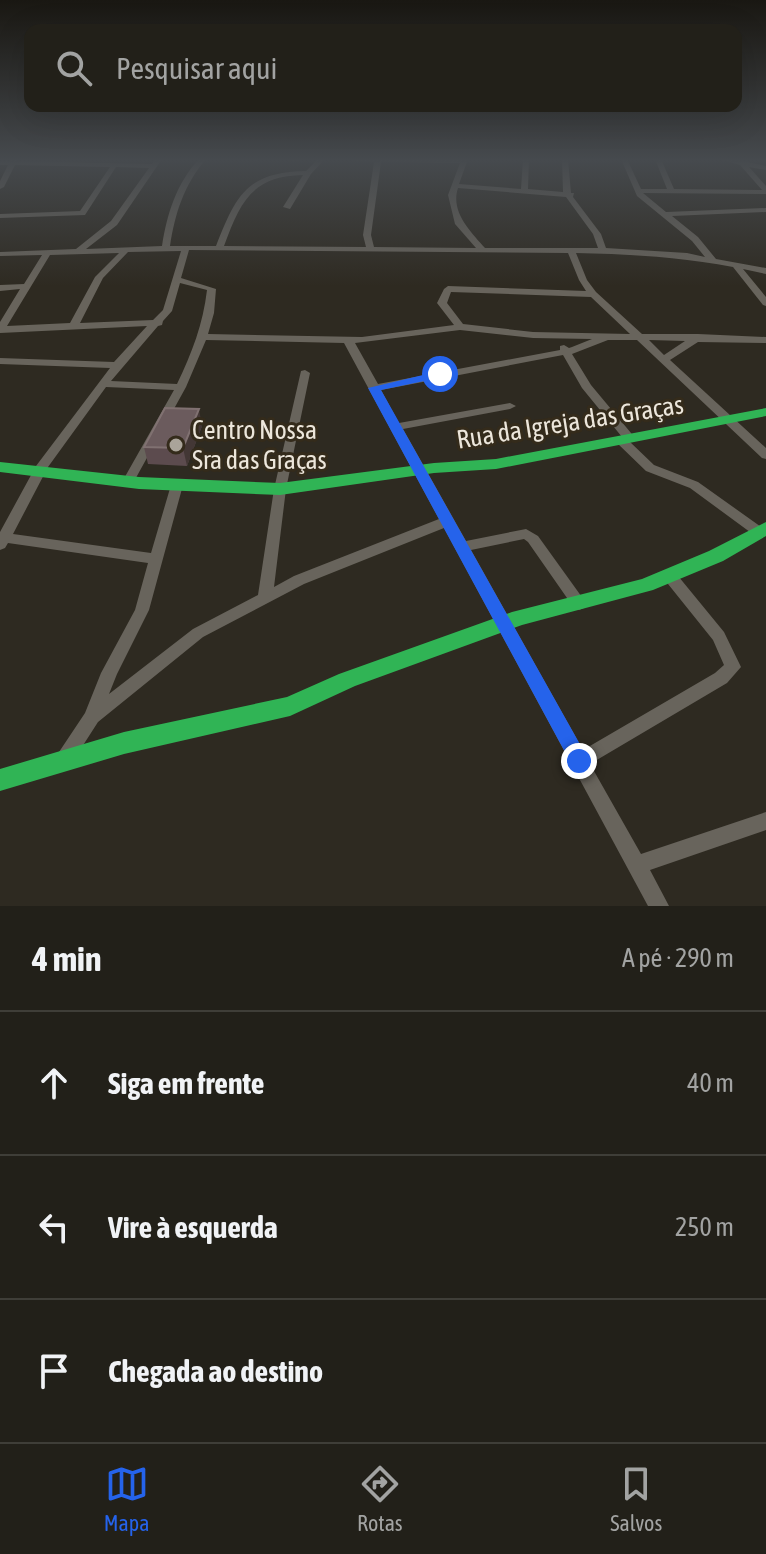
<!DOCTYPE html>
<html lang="pt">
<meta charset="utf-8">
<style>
body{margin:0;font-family:"Asap Condensed",sans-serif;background:#2e2d26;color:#f1f3f6}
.stop{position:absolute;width:24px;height:24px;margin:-18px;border:6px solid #2563eb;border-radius:50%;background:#fff}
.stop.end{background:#2563eb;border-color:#fff;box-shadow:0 2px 8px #0008}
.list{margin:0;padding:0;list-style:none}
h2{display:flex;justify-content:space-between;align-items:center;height:104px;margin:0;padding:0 32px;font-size:34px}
h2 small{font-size:26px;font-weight:400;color:#a2a3a2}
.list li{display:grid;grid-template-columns:52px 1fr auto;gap:24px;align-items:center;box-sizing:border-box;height:144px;padding:0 32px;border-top:2px solid #3f3e38}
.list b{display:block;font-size:30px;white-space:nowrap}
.list em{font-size:26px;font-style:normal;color:#a2a3a2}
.icon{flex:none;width:44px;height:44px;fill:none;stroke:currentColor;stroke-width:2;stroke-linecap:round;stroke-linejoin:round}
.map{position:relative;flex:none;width:766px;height:906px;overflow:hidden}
.search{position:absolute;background:#222019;box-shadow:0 8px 32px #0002;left:24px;right:24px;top:24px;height:88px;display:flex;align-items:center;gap:20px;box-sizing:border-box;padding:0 28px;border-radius:16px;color:#a2a3a2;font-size:30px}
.sheet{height:536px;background:#222019}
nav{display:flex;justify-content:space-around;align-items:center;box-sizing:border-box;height:112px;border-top:2px solid #3f3e38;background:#222019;font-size:22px;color:#a2a3a2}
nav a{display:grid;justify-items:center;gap:4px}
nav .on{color:#2563eb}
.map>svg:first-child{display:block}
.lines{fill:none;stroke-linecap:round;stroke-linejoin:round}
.street{fill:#68645c;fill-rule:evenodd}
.fast{fill:#30b455;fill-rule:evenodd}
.wall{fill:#5c4b4e}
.shaded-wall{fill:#433735}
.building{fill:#6b5b5d;stroke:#807171;stroke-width:2}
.route{fill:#2563eb}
.poi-dot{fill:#aaa49a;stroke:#342b1b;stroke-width:3}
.labels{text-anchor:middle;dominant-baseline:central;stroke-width:6;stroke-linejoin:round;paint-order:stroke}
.street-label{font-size:26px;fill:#ece6db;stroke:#342b1b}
.poi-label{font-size:26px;fill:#ece6db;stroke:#342b1b;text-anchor:start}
</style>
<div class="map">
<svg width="766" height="906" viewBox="0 0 766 906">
<rect width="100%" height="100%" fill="#2e2a21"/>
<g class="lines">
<!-- street -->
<path class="street" d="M11 159H18L17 161 152 164 155 159H162L117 225 86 249 162 246C167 214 176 184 199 159H206C184 185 175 213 170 246H216C236 195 247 172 306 171L318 159H325L311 174 290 209 283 207 303 175C252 176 240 202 224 246L366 247 363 235 374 162 338 159H468L459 184 521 189 523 159H529L528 189 563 192 562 159H568L571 193H574L573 197 601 234 606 248 687 253 705 257 692 241 637 196 621 159H627L641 189H667L655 159H661L674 189 762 190 740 165 718 159H733L766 166V170L749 167 766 186V194L643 193 666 212 766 208V212L672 216 698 237 716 259 766 268V274L743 269 766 297V306L763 305 733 267C681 257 629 254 576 253L587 280 596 292 642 334H698L766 337V343L698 342 670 360 766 448V459L762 458 637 340H608L572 354 591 385 636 439 630 442 654 465 698 482 764 529 766 532 764 535H754L690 488 646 471 617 443 615 440 617 437H622L582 388 563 355 381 390 399 423 510 403 516 406 510 409 403 429 466 541 526 529 538 536 584 600 586 604 584 608 579 610 574 608 528 542 524 539 471 550 583 750 715 673 724 665 713 640 664 579 662 575 664 571 669 570 674 571 724 632 741 667 727 683 590 764 641 854 766 812V830L650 870 669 906H648L444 528 304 584 203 637 98 722 71 764 65 766 59 764 56 758 59 752 85 713 101 673 135 610 148 563 8 543 5 548 0 550V532L36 466 110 368 0 364V358L114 362 147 326 0 333V322L20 289 0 291V285L24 284 42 255 0 256V252L76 249 111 221 149 168 116 167 85 215 0 218V214L80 211 110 167 15 165 4 187 0 189V181L8 165H0V161H11ZM381 162 460 163 448 195 455 224 476 248 374 247 371 235ZM458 188 566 197 593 234 598 248H485C471 232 450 212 458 188ZM189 250 568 253 579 280 586 291 448 286 444 289 437 303 454 325 362 337 208 334 214 313 216 289 181 278ZM181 251 163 310 153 320 80 323 103 278 128 252ZM119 253 95 277 70 323 7 326 50 255ZM180 283 207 290C203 324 192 353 177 384L111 381 158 326 162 325 163 321 172 311ZM451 292 591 297 630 334 533 332 463 324 447 303ZM460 330 533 338 592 339 572 347 569 348 564 345 560 346V350L378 384 355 343ZM206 340 344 343 439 519 294 576 274 587 286 489 310 373 305 370 301 371 274 489 258 595 193 629 109 694 117 674 149 610 183 485 177 481 171 485 151 553 13 534 48 467 106 387 174 390 122 482 124 485H132L186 387ZM649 340 685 341 664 355Z
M269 159H302L299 161Z"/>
<!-- fast -->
<path class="fast" d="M766 408V416L496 469 434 473 280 495 139 489 0 472V462L139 477 280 483 434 463 496 459Z
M766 522V536L723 561 653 590 522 625 355 686 290 716 124 754 0 791V769L124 732 287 697 339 674 512 612 642 579 709 551Z"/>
</g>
<!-- wall -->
<path class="wall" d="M202 426 187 466 148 464 144 447Z"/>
<!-- shaded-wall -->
<path class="shaded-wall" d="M199 409 202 426 187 466 183 448Z"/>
<!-- building -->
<path class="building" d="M165 408 199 409 183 448 144 447Z"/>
<!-- sky -->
<linearGradient id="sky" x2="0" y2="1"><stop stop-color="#191712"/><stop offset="0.56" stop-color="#464a4e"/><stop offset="1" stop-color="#464a4e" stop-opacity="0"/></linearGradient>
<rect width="766" height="286" fill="url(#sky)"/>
<!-- route -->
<path class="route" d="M440 371 444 377 381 390 586 755 589 761 579 770 573 767 368 388Z"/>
<!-- markers -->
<circle class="poi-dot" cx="176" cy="445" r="8"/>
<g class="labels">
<!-- street labels -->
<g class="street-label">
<text transform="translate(570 422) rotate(-9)">Rua da Igreja das Graças</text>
</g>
<!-- poi labels -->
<g class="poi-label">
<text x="192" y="430">Centro Nossa<tspan x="192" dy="30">Sra das Graças</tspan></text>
</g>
</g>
</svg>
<div class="stop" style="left:440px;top:374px"></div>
<div class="stop end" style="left:579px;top:761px"></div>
<div class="search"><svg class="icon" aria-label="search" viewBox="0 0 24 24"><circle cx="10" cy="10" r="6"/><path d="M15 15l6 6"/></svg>Pesquisar aqui</div>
</div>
<section class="sheet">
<h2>4 min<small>A pé · 290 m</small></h2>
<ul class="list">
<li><svg class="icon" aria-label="ahead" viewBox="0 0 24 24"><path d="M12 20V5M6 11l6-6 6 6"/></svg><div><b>Siga em frente</b></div><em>40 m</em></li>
<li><svg class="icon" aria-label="left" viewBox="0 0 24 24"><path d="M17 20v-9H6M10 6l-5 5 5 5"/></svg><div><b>Vire à esquerda</b></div><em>250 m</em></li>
<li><svg class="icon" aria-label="arrive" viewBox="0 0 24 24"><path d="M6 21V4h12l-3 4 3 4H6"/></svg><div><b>Chegada ao destino</b></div></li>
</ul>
</section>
<nav>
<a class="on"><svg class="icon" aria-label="map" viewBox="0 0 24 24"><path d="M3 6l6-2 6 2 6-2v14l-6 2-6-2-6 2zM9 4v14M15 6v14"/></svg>Mapa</a>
<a><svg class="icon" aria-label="directions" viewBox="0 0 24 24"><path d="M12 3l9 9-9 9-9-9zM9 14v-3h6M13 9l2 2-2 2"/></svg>Rotas</a>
<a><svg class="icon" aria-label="saved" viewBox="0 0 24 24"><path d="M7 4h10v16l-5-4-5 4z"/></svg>Salvos</a>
</nav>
